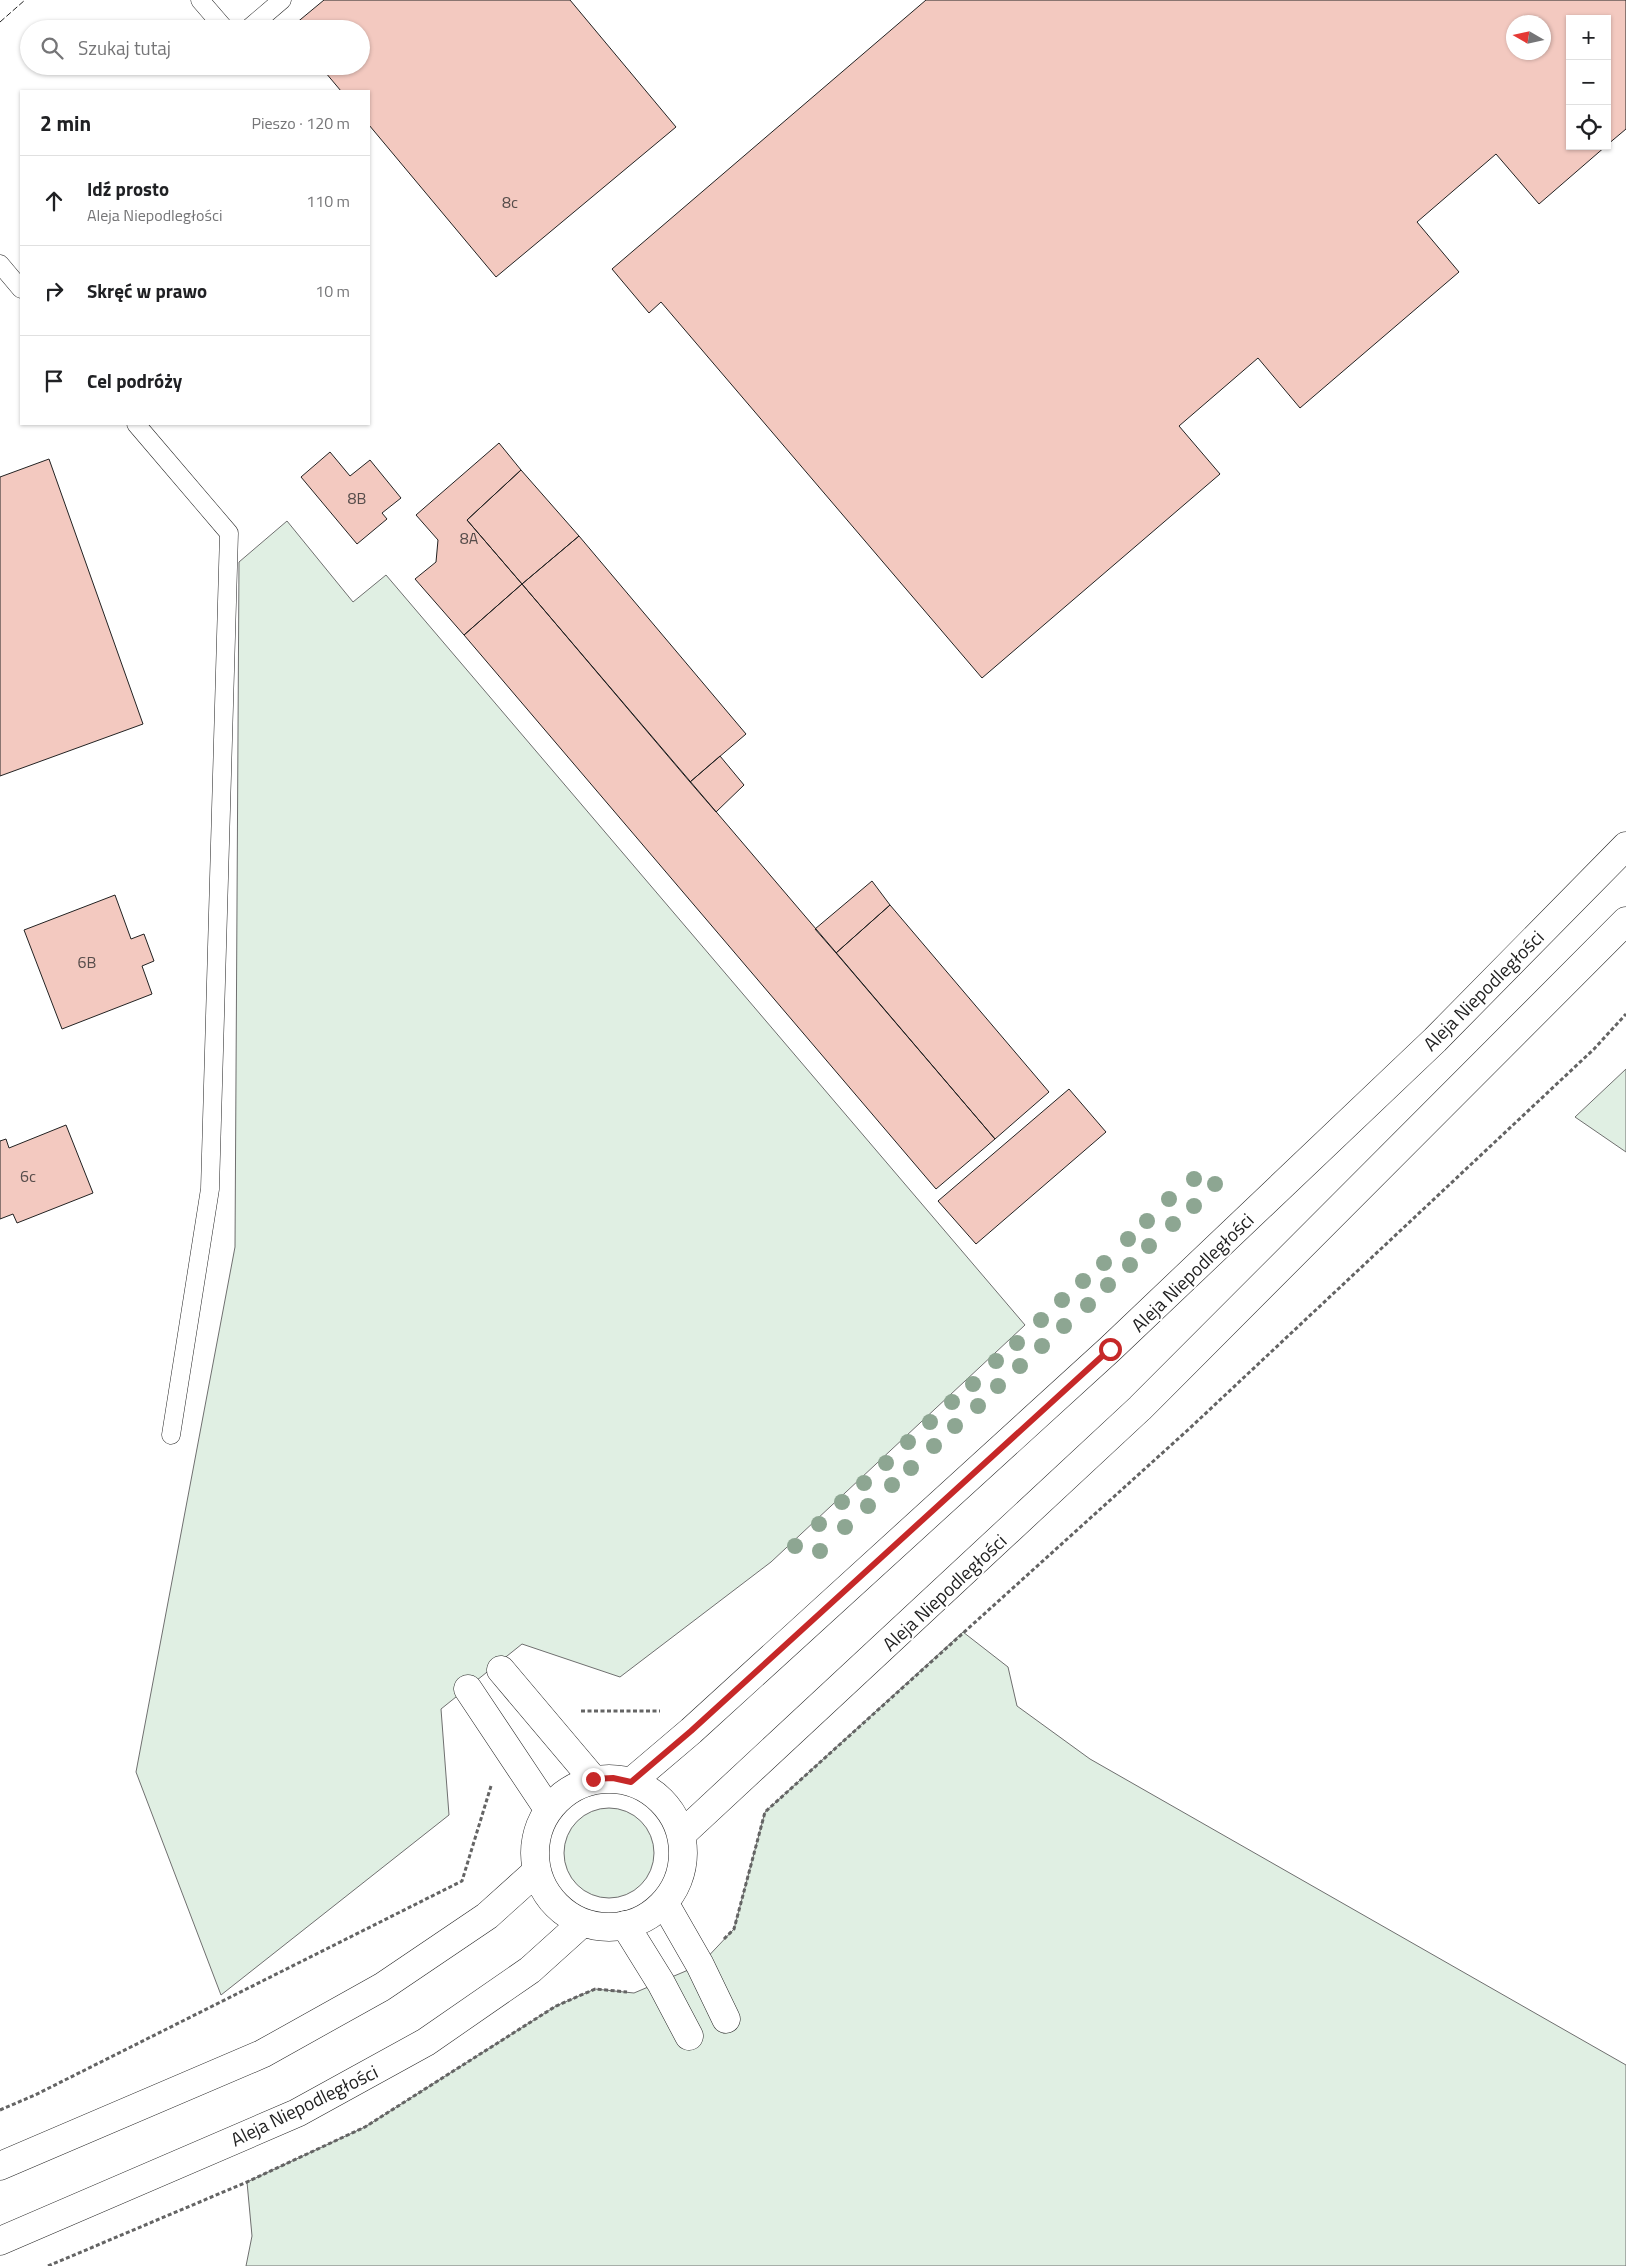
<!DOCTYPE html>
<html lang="pl">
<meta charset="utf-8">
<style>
body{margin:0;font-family:"Titillium Web",sans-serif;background:#f2f2f2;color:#202124}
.controls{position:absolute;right:15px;top:15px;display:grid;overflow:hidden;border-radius:0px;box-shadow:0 1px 4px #0004}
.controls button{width:45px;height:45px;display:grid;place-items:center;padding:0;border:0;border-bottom:1px solid #e0e0e0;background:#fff;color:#202124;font:25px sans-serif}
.compass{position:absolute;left:1506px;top:15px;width:45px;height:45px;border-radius:50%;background:#fff;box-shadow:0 1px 4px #0004;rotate:279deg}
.stop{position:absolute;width:15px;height:15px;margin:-11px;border:4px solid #c62828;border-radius:50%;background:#fff}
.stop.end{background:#c62828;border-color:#fff;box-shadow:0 1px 5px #0008}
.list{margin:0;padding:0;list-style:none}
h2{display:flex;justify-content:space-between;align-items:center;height:65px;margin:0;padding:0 20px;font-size:21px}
h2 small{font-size:16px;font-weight:400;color:#757577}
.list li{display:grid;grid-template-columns:32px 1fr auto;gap:15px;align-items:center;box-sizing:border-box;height:90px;padding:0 20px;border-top:1px solid #e0e0e0}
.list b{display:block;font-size:19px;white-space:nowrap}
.list p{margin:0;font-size:16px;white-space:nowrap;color:#757577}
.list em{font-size:16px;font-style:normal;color:#757577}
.icon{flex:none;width:28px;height:28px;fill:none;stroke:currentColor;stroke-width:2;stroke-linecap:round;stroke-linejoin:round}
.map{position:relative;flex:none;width:1626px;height:2266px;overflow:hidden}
.search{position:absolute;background:#fff;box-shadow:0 1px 4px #0004;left:20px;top:20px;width:350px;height:55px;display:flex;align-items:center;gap:12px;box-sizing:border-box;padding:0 18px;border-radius:28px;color:#757577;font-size:19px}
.panel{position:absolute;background:#fff;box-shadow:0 1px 4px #0004;left:20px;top:90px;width:350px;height:335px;border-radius:0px}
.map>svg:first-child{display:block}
.green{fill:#e0efe3;stroke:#6f6f6f}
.building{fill:#f3c9c0;stroke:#222;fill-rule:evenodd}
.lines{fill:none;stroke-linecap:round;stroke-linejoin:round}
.service-casing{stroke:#222;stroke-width:19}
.minor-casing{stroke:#222;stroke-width:29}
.primary-casing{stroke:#222;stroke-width:29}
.path{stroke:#646464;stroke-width:3;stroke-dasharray:4 2.5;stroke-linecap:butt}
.service{stroke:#fff;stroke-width:18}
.minor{stroke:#fff;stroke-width:28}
.primary{stroke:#fff;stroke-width:28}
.fence{stroke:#222;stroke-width:1;stroke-dasharray:6 2.5;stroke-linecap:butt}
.tree{fill:#8da692}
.route{stroke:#c62828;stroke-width:6}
.labels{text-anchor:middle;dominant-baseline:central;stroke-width:4;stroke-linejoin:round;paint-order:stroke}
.number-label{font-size:16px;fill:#564c4a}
.street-label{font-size:19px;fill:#222;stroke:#fff}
</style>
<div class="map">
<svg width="1626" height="2266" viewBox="0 0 1626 2266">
<rect width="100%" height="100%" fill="#fff"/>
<!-- green -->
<path class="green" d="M287 521 353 602 386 575 1025 1325 771 1562 620 1677 522 1644 441 1709 449 1815 221 1995 136 1772 235 1247 239 562Z
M1626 1069V1152L1575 1117Z
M963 1632 1008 1667 1017 1706 1090 1759 1626 2065V2266H246L252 2236 247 2182 365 2127 556 2006 595 1989 634 1993 700 1965 734 1929 765 1812Z
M564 1853a45 45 0 1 1 90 0a45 45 0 1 1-90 0Z"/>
<!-- building -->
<path class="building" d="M324 0H570L676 127 496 277 369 125V91H341L320 66H361V29H289Z
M926 0H1626V129L1607 145V19H1570V146H1606L1539 204 1496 154 1417 222 1459 272 1300 408 1258 358 1179 426 1220 474 982 678 661 302 649 313 612 269ZM1514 22H1544V52H1514Z
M499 443 521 470 467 520 522 584 464 635 415 579 436 562 438 540 416 515Z
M330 452 350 476 370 460 401 498 382 513 387 519 357 544 301 477Z
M49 459 143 724 0 776V477Z
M521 470 579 536 522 584 467 520Z
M579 536 746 734 690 782 522 584Z
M522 584 995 1139 936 1189 464 635Z
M720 756 744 785 716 812 690 782Z
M872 881 890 905 836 953 815 929Z
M115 895 131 939 144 934 154 961 142 966 152 994 62 1029 24 930Z
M890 905 1049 1092 995 1139 836 953Z
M1069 1089 1106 1132 976 1244 938 1201Z
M66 1125 93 1193 17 1223 13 1214 0 1219V1141L6 1139 9 1148Z"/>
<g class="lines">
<!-- service casing -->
<g class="service-casing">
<path id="service" d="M200 0 225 29
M248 29 282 0
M0 264 21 289
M136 424 229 533 210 1189 171 1435"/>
</g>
<!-- minor casing -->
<g class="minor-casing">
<path id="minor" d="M501 1670 593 1779
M468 1689 548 1809
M665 1904 700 1965 726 2019
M625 1925 661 1983 689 2036"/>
</g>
<!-- primary casing -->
<g class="primary-casing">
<path id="primary" d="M535 1853a74 74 0 1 1 148 0a74 74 0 1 1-148 0Z
M631 1782 691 1731 1110 1349 1435 1040 1626 846
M682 1834 1140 1408 1626 921
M0 2166 262 2054 382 1987 487 1916 537 1871
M0 2241 297 2113 426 2042 530 1970 581 1924"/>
</g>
<!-- path -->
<path class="path" d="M581 1711H660
M724 1939 734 1929 765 1812 1190 1428 1594 1049 1626 1014
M0 2110 35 2095 462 1881 491 1786
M48 2266 247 2182 365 2127 556 2006 595 1989 627 1992"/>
<!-- service -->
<use href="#service" class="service"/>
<!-- minor -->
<use href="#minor" class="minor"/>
<!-- primary -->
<use href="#primary" class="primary"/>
<!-- fence -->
<path class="fence" d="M0 22 25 0"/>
</g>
<!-- trees -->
<g class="tree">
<circle cx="1194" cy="1179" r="8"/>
<circle cx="1215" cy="1184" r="8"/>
<circle cx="1169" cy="1199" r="8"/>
<circle cx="1194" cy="1206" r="8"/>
<circle cx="1147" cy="1221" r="8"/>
<circle cx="1173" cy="1224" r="8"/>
<circle cx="1128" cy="1239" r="8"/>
<circle cx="1149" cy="1246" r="8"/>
<circle cx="1104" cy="1263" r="8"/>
<circle cx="1130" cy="1265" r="8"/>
<circle cx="1083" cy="1281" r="8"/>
<circle cx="1108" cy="1285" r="8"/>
<circle cx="1062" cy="1300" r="8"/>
<circle cx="1088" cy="1305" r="8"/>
<circle cx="1041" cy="1320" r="8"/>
<circle cx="1064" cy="1326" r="8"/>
<circle cx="1017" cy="1343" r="8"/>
<circle cx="1042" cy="1346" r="8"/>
<circle cx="996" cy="1361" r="8"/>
<circle cx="1020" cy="1366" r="8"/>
<circle cx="973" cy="1384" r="8"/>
<circle cx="998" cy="1386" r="8"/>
<circle cx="952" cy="1402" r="8"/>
<circle cx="978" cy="1406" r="8"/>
<circle cx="930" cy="1422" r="8"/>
<circle cx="955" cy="1426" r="8"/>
<circle cx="908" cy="1442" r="8"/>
<circle cx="934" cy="1446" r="8"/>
<circle cx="886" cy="1463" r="8"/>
<circle cx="911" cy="1468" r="8"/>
<circle cx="864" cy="1483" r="8"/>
<circle cx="892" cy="1485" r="8"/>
<circle cx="842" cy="1502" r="8"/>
<circle cx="868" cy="1506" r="8"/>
<circle cx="819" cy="1524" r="8"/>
<circle cx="845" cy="1527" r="8"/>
<circle cx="795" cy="1546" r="8"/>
<circle cx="820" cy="1551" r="8"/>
</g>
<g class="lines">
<!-- route -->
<path class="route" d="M593 1779 613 1778 631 1782 691 1731 1110 1349"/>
</g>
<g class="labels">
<!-- number labels -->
<g class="number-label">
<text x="510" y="202">8c</text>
<text x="357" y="498">8B</text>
<text x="469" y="538">8A</text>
<text x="87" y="962">6B</text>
<text x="28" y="1176">6c</text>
</g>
<!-- street labels -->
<g class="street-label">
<text transform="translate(1483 990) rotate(-45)">Aleja Niepodległości</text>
<text transform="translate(1192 1272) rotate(-44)">Aleja Niepodległości</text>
<text transform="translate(944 1592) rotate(-43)">Aleja Niepodległości</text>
<text transform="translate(304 2105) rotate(-26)">Aleja Niepodległości</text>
</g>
</g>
</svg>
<div class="controls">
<button>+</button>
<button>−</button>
<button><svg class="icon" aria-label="locate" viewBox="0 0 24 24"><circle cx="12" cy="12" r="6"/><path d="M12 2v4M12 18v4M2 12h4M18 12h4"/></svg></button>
</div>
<svg class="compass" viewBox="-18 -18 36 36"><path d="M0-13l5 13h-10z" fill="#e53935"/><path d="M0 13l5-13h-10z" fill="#757577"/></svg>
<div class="stop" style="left:1110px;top:1349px"></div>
<div class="stop end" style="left:593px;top:1779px"></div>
<div class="search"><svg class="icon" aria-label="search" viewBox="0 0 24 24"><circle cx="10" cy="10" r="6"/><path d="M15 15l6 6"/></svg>Szukaj tutaj</div>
<section class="panel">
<h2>2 min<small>Pieszo · 120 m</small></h2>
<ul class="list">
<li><svg class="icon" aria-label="ahead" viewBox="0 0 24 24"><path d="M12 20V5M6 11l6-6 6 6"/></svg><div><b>Idź prosto</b><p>Aleja Niepodległości</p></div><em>110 m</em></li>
<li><svg class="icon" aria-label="right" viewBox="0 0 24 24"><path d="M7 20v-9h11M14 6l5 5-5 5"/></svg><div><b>Skręć w prawo</b></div><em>10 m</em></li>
<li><svg class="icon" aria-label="arrive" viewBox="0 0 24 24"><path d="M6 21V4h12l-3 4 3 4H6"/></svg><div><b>Cel podróży</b></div></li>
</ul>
</section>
</div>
